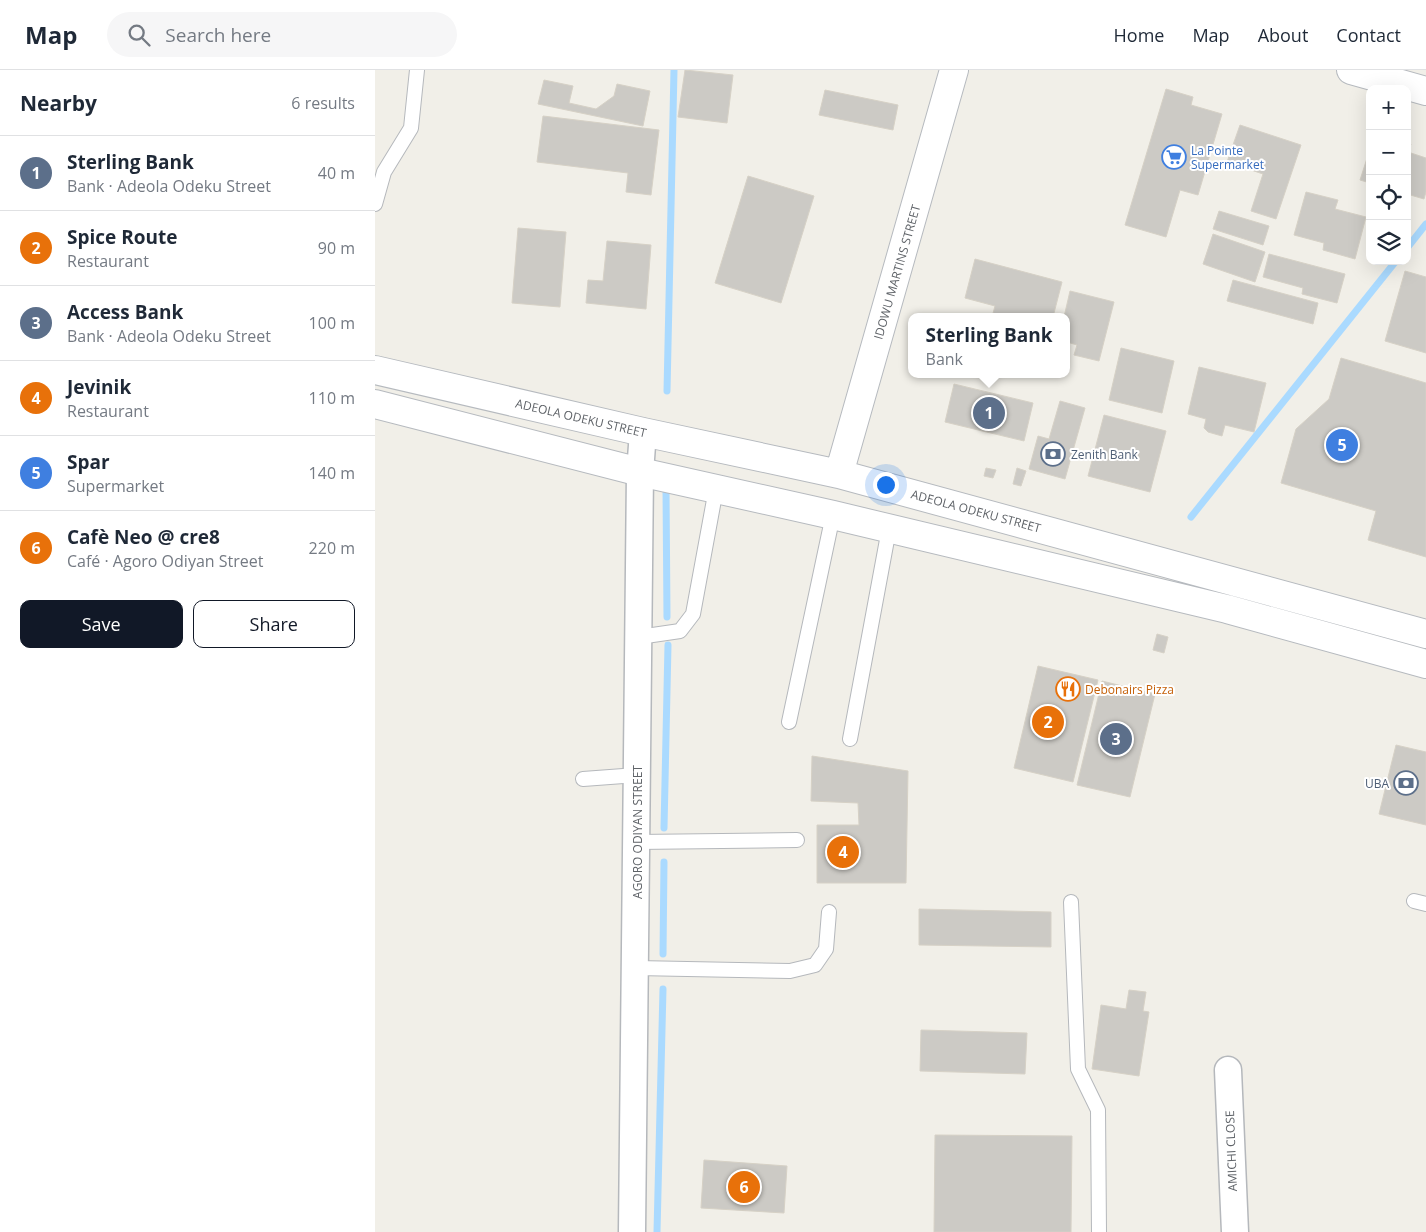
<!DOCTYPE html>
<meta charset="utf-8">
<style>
body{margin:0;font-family:"Open Sans",sans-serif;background:#f6f6f7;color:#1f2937}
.controls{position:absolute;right:15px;top:15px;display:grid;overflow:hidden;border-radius:10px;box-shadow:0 5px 20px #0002}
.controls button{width:45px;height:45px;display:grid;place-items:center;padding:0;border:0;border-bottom:1px solid #e0e1e3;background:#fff;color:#1f2937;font:25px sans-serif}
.you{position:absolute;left:510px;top:414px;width:18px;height:18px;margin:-12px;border:4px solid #fff;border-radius:50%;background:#1a73e8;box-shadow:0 0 0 8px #1a73e833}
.badge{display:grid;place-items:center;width:32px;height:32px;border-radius:50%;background:#111827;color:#fff;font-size:16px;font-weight:700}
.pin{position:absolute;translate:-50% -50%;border:2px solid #fff;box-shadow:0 1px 5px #0006}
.popup{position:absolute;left:533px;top:243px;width:162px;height:65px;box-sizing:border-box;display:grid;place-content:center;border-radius:10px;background:#fff;filter:drop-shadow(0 1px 4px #0005);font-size:16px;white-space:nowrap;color:#747a83}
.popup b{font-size:19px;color:#1f2937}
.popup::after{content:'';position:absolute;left:50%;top:100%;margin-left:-10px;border:10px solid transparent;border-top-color:#fff}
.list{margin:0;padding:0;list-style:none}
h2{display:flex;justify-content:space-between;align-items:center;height:65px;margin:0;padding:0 20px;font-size:21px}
h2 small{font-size:16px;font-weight:400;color:#747a83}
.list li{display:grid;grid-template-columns:32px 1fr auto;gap:15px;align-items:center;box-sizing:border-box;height:75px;padding:0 20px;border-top:1px solid #e0e1e3}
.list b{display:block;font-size:19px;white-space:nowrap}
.list p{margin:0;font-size:16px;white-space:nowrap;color:#747a83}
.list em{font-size:16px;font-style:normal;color:#747a83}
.actions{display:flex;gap:10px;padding:15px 20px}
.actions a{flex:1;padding:11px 0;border:1px solid #111827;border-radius:10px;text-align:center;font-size:18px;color:#111827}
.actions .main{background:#111827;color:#fff}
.icon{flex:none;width:28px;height:28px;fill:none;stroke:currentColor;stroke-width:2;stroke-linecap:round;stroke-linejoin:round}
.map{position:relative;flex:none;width:1051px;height:1162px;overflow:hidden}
header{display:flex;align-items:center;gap:30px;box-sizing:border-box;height:70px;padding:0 25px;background:#fff;border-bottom:1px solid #e0e1e3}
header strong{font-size:24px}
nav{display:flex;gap:28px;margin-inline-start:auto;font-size:18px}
.search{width:350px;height:45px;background:#f6f6f7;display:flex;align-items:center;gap:12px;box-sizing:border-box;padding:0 18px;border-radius:28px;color:#747a83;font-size:19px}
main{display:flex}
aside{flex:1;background:#fff}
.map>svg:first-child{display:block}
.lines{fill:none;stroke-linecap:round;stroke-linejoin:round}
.stream{stroke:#aadaff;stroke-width:7}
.building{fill:#cccac5;stroke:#d6d1c6}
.lane-casing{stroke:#b5b8bc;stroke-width:16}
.street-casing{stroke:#b5b8bc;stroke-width:29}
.secondary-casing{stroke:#b6babf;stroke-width:30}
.lane{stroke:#fff;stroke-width:14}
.street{stroke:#fff;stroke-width:26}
.secondary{stroke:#fff;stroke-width:28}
.labels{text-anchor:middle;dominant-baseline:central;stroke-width:4;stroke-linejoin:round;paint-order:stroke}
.shop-label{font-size:12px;fill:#366cbe;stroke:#fff;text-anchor:start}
.street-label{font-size:12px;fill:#5f6368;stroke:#fff}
.service-label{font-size:12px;fill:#4e5e75;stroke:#fff;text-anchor:start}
.food-label{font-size:12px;fill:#c56008;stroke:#fff;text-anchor:start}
</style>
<header>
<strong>Map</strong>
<div class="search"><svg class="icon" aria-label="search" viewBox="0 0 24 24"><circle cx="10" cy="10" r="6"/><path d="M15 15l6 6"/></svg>Search here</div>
<nav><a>Home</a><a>Map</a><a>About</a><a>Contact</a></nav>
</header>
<main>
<aside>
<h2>Nearby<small>6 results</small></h2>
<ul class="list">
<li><span class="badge" style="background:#5c6f8a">1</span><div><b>Sterling Bank</b><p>Bank · Adeola Odeku Street</p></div><em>40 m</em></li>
<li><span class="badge" style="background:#e8710a">2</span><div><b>Spice Route</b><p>Restaurant</p></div><em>90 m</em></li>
<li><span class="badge" style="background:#5c6f8a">3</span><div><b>Access Bank</b><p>Bank · Adeola Odeku Street</p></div><em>100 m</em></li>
<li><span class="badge" style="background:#e8710a">4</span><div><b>Jevinik</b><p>Restaurant</p></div><em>110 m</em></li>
<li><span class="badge" style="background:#3f7fe0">5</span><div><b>Spar</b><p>Supermarket</p></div><em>140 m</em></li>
<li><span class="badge" style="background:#e8710a">6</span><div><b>Cafè Neo @ cre8</b><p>Café · Agoro Odiyan Street</p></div><em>220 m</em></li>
</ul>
<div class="actions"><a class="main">Save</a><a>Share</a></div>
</aside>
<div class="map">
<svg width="1051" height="1162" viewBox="0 0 1051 1162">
<rect width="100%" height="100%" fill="#f1efe8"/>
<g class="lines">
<!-- stream -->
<path class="stream" d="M1032 178 1051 154
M292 321 299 0
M291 419 292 547
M816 447 1021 191
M289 758 293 575
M288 884 289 792
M282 1162 288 919"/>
</g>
<!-- building -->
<path class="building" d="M310 0 358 5 352 53 303 47Z
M169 10 198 16 194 33 221 39 239 26 242 14 275 21 268 56 163 34Z
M791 19 818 27 816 35 847 44 823 125 805 120 791 167 750 155Z
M450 20 523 35 518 60 444 45Z
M168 46 284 60 276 125 251 122 253 103 162 92Z
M865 55 926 75 901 149 876 141 888 104 852 92Z
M1032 73 1036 74 1033 82 1051 88V122L1049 129 1032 124Z
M995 79V113L985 110Z
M373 106 439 126 406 233 340 213Z
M931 122 963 130 960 139 991 147 980 189 948 180 949 173 919 165Z
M844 141 894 156 888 175 838 159Z
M143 158 191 162 185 237 137 233Z
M838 164 890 182 880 212 828 194Z
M232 171 276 175 271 239 211 233 213 210 228 211Z
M894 184 970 204 962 233 927 224 928 218 888 207Z
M600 189 687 212 678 247H617L620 236 590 228Z
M1030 201 1051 207V283L1010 271Z
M858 210 943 233 938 254 852 231Z
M695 221 739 232 724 291 699 285 702 275 692 272V247H689Z
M746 278 799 291 787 343 734 330Z
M966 288 1051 313V487L993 470 1001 441 906 413 921 359 954 329Z
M824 297 891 313 879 362 850 355 847 366 833 362 829 358 831 349 813 344Z
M579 314 658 333 649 371 570 352Z
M685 331 710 338 690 409 654 399 663 366 674 369Z
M729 345 791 361 775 422 713 406Z
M611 398 621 400 618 408 609 406Z
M642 398 651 401 646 416 638 414Z
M782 564 793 567 789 583 778 580Z
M663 596 723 610 698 712 639 698Z
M727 611 780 624 755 727 702 715Z
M1021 675 1051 682V755L1004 744Z
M437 686 533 701 531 813H442V755H484L483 733 436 731Z
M544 839 676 842V877L544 875Z
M754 920 771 922 768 941 774 942 764 1006 717 999 726 935 751 939Z
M546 960 652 963 650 1004 545 1001Z
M560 1065 697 1066 696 1162H559Z
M329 1090 412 1096 409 1143 326 1138Z"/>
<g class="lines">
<!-- lane casing -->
<g class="lane-casing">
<path id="lane" d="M0 134 9 102 36 58 42 0
M264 567 305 561 318 544 341 419
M414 652 458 445
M475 669 514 459
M208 709 262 705
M262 772 422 770
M1039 831 1051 834
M696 832 703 999 723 1040 724 1162
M261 898 415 901 440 895 451 879 454 842"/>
</g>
<!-- street casing -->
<g class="street-casing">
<path id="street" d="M853 1000 860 1162
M257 1162 265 402 268 362"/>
</g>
<!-- secondary casing -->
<g class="secondary-casing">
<path id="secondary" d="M976 0 1051 21
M0 300 268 362 464 404 1051 564
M0 334 265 402 458 445 852 539 1051 594
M464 404 579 0"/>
</g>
<!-- lane -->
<use href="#lane" class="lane"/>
<!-- street -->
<use href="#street" class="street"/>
<!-- secondary -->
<use href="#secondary" class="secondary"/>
</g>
<!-- icons -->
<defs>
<g id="supermarket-ring" transform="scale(1.25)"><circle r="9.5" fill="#fff" stroke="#3f7fe0" stroke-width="1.5"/><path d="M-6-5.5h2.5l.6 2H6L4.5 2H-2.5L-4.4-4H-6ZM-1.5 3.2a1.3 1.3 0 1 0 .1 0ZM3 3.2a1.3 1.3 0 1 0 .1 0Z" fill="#3f7fe0"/></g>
<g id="bank-ring" transform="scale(1.25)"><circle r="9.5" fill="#fff" stroke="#5c6f8a" stroke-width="1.5"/><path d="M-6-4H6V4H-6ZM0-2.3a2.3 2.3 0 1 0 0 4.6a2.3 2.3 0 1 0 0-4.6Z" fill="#5c6f8a"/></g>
<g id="restaurant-ring" transform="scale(1.25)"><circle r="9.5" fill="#fff" stroke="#e8710a" stroke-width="1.5"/><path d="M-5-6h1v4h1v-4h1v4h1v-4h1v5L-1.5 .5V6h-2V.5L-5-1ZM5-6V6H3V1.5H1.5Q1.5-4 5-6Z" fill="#e8710a"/></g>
</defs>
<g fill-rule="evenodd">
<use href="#supermarket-ring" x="799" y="87"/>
<use href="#bank-ring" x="678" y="384"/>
<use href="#restaurant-ring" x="693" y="619"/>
<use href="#bank-ring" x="1031" y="713"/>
</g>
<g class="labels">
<!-- shop labels -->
<g class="shop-label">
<text x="816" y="80">La Pointe<tspan x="816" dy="14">Supermarket</tspan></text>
</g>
<!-- street labels -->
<g class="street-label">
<text transform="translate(522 202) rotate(-74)">IDOWU MARTINS STREET</text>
<text transform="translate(206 348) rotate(13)">ADEOLA ODEKU STREET</text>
<text transform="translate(601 441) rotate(15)">ADEOLA ODEKU STREET</text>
<text transform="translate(262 762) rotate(-90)">AGORO ODIYAN STREET</text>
<text transform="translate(856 1081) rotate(-92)">AMICHI CLOSE</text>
</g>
<!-- service labels -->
<g class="service-label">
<text x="696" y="384">Zenith Bank</text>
<text x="1014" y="713" text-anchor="end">UBA</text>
</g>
<!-- food labels -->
<g class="food-label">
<text x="710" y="619">Debonairs Pizza</text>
</g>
</g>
</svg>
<div class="controls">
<button>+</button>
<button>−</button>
<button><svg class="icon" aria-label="locate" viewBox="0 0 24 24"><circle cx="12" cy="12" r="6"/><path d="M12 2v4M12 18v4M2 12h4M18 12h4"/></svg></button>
<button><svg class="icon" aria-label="layers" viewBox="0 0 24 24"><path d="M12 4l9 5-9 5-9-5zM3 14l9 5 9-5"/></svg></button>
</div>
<div class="you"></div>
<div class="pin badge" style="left:614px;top:343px;background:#5c6f8a">1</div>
<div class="popup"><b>Sterling Bank</b>Bank</div>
<div class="pin badge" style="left:673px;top:652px;background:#e8710a">2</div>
<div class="pin badge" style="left:741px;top:669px;background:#5c6f8a">3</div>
<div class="pin badge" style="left:468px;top:782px;background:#e8710a">4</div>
<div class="pin badge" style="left:967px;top:375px;background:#3f7fe0">5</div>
<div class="pin badge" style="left:369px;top:1117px;background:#e8710a">6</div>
</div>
</main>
